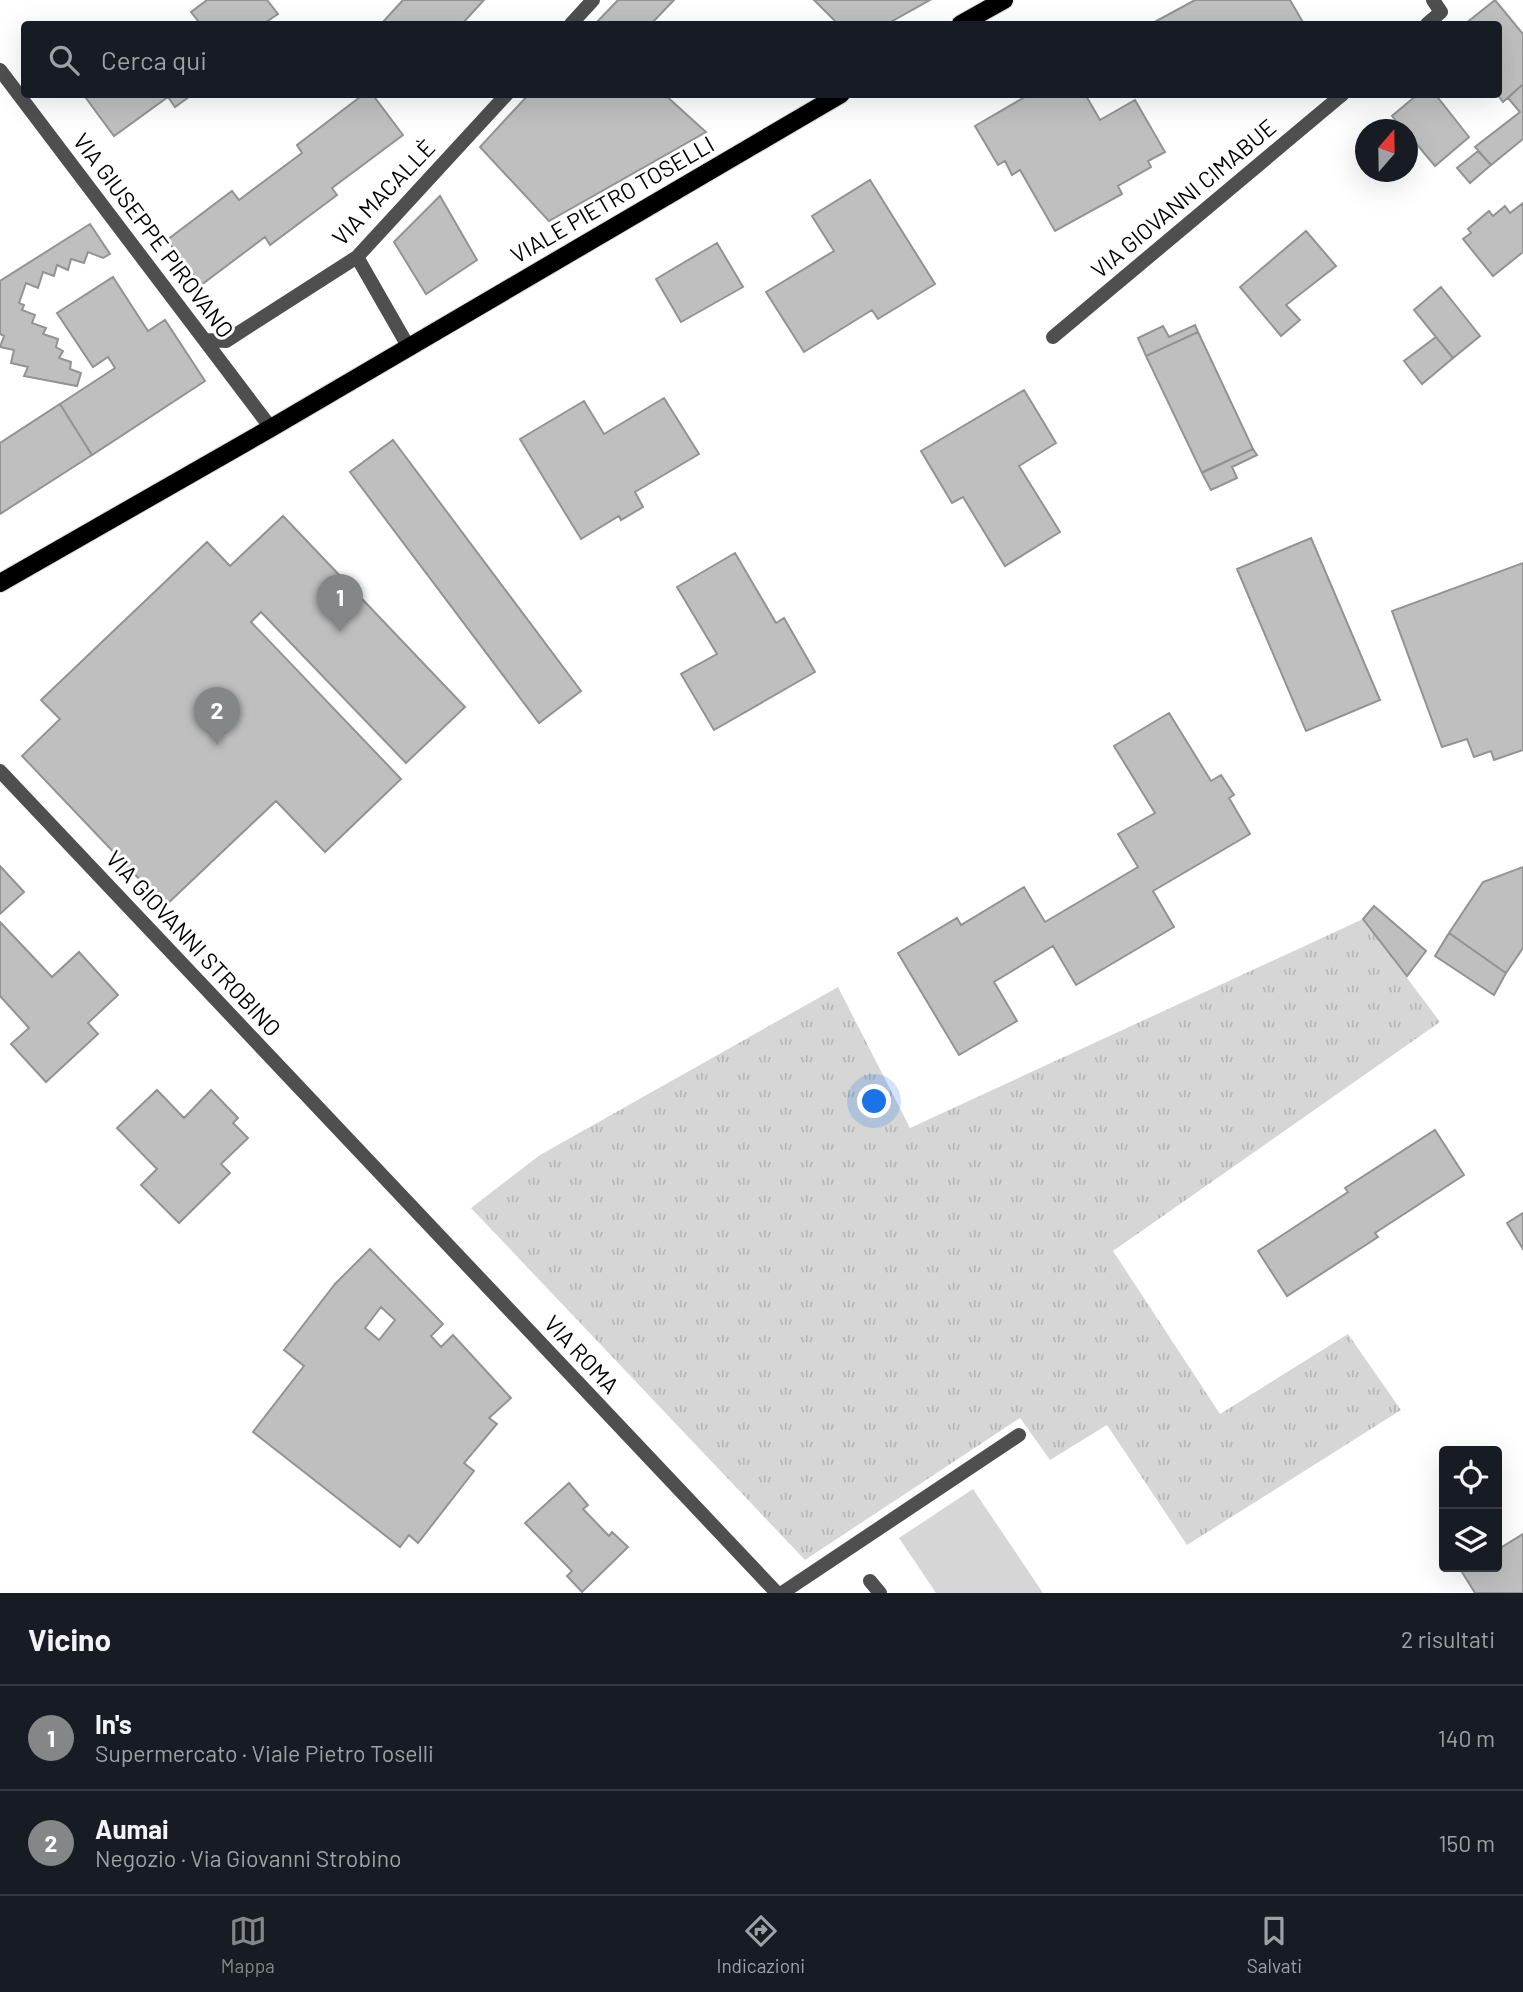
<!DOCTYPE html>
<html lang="it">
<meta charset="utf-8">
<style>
body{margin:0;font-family:Barlow,sans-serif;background:#20242c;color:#f1f3f6}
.controls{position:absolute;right:21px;bottom:21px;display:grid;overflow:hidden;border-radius:7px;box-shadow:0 7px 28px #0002}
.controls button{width:63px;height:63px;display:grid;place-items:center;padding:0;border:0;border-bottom:2px solid #363941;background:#171b24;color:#f1f3f6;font:35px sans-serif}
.compass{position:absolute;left:1355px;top:119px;width:63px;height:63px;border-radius:50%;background:#171b24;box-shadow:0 7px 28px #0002;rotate:20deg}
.you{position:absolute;left:875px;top:1102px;width:24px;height:24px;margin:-18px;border:5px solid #fff;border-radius:50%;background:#1a73e8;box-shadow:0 0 0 10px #1a73e833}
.badge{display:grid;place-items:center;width:46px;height:46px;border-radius:50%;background:#858687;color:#fff;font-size:23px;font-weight:700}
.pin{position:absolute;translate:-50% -58px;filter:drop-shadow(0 2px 4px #0008)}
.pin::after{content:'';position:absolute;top:37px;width:24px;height:21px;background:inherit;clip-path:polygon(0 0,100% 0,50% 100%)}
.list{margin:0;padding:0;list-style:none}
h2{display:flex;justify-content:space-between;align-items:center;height:91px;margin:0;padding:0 28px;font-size:30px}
h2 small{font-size:23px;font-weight:400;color:#9ea1a6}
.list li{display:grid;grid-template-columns:46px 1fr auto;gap:21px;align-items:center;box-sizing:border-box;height:105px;padding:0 28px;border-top:2px solid #363941}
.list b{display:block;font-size:26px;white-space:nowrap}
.list p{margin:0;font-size:23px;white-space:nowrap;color:#9ea1a6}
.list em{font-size:23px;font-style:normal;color:#9ea1a6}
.icon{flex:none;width:38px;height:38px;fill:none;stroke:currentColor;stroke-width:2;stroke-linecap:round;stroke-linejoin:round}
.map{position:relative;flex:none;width:1523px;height:1593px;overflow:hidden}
.search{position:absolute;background:#171b24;box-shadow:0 7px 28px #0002;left:21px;right:21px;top:21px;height:77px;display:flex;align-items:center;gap:18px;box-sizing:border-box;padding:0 24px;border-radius:7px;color:#9ea1a6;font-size:26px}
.sheet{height:301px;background:#171b24}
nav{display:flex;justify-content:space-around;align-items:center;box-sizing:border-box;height:98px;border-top:2px solid #363941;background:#171b24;font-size:19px;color:#9ea1a6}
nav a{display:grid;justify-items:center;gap:4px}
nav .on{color:#858687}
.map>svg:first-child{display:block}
.grass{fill:url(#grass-tufts)}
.park{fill:#d6d6d6}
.building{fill:#bfbfbf;stroke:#939393;stroke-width:2;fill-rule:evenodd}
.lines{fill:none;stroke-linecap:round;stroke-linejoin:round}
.primary-casing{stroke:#dbdbdb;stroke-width:20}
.service{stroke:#4f4f4f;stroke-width:14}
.minor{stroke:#4f4f4f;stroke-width:14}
.tertiary{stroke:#4f4f4f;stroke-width:14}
.primary{stroke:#000;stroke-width:18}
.labels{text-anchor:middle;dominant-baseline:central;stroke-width:6;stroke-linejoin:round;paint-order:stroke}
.street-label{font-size:23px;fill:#000;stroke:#fff}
</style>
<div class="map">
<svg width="1523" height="1593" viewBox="0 0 1523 1593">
<defs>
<pattern id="grass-tufts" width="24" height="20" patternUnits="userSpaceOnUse" patternTransform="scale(1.75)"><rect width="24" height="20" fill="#d6d6d6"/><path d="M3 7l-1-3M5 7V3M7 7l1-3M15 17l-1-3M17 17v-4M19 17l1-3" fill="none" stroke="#b6b6b6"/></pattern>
</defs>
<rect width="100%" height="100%" fill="#fff"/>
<!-- grass -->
<path class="grass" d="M1363 919 1440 1022 1113 1251 1220 1414 1348 1334 1401 1410 1187 1545 1107 1425 1050 1460 1020 1418 805 1560 471 1208 540 1155 838 987 910 1128Z"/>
<!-- park -->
<path class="park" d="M973 1489 1043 1593H936L899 1538Z"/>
<!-- building -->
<path class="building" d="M207 0H267L278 14 263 24H193L198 21 191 12Z
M403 0H484L462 24H381Z
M618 0H674L651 24H595Z
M814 0H930L887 24H838Z
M1195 0H1290L1304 24H1151Z
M1495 0 1523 34V84L1503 102 1497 94 1498 24H1465Z
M1523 84V139L1491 165 1475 147 1520 112 1508 98Z
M83 94H193L175 107 168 97 114 136Z
M364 94H372L403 135 332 188 337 195 270 245 265 237 201 285 167 240 232 191 239 200 302 153 297 145Z
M529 94H664L706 132 549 221 480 147Z
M1030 94H1085L1100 120 1135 100 1165 152 1148 161 1151 167 1118 186 1122 194 1055 231 1020 170 1012 175 1005 161 998 165 975 126Z
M1418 94H1435L1469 137 1435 166 1408 134V130H1403L1392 116Z
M1478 151 1491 165 1470 183 1457 168Z
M870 180 935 284 878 319 872 310 804 352 766 292 834 251 812 216Z
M440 196 477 260 426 294 394 242Z
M1523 203V252L1493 276 1463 239 1471 233 1468 229 1489 211 1493 216 1505 206 1510 213Z
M90 224 110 254 103 258 88 252 84 263 71 259 68 270 57 265 54 276 43 272 38 288 26 283 19 303 24 305 22 310 35 315 32 323 46 328 43 334 58 339 56 347 63 351 59 358 71 362 70 369 81 373 77 386 24 376 28 367 11 363 14 350 0 347 4 336 0 334V281Z
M1306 231 1336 266 1286 305 1300 320 1281 336 1240 287Z
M717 243 743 287 681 322 656 279Z
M113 277 148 331 165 320 205 381 92 455 60 404 115 368 108 357 93 367 57 313Z
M1441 287 1480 336 1453 358 1414 310Z
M1195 325 1198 332 1146 356 1138 338 1163 326 1169 337Z
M1198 332 1253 449 1202 473 1146 356Z
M1436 337 1453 358 1422 384 1404 361Z
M1024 390 1056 443 1019 466 1060 532 1005 566 963 497 952 503 921 451Z
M664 398 699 454 635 492 643 507 621 520 619 516 581 539 520 439 584 401 604 434Z
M60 404 92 455 0 514V443Z
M393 440 581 691 539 723 350 472Z
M1253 449 1257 455 1232 467 1237 478 1211 490 1202 473 1205 471Z
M283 516 465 707 406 763 261 612 251 622 401 779 325 852 276 801 165 906 22 756 60 719 41 700 207 542 230 566Z
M1311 538 1380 700 1306 731 1237 569Z
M735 553 776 623 784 618 815 672 714 730 681 674 717 654 677 587Z
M1523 563V750L1494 760 1491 751 1474 757 1467 739 1442 747 1392 611Z
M1169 713 1211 781 1221 775 1234 795 1229 798 1250 834 1153 891 1174 927 1076 985 1053 946 994 982 1017 1021 959 1055 898 953 957 918 961 925 1024 887 1045 922 1138 867 1118 834 1155 813 1114 746Z
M0 866 24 892 0 914Z
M1523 867V948L1506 973 1449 933 1483 882Z
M1374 906 1426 951 1407 976 1363 919Z
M0 922 52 977 79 952 118 995 88 1023 98 1034 46 1082 11 1044 29 1028 0 996Z
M1449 933 1506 973 1494 995 1435 956Z
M157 1090 184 1118 211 1090 238 1118 233 1123 248 1138 221 1164 230 1173 179 1223 141 1185 157 1169 117 1128Z
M1435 1130 1464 1175 1375 1233 1378 1237 1287 1296 1258 1251 1348 1192 1345 1188Z
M1523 1213V1249L1507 1223Z
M370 1249 443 1324 431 1336 441 1347 453 1335 511 1398 489 1418 497 1424 464 1463 474 1471 418 1543 409 1535 400 1547 253 1432 304 1366 284 1350 335 1284ZM381 1307 395 1320 379 1340 365 1328Z
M569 1483 588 1505 583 1509 609 1536 612 1532 628 1547 582 1592 567 1576 572 1571 525 1523Z
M1523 1534V1593H1475L1462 1572 1471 1567H1497V1550Z"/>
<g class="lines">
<!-- primary casing -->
<g class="primary-casing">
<path id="primary" d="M961 24 1004 0
M0 583 271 428 841 94"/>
</g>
<!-- service -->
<path class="service" d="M870 1581 880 1593
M782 1593 1019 1435"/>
<!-- minor -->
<path class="minor" d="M571 24 593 0
M1427 24 1441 12 1433 0
M0 70 271 428
M357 257 408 346
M1053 337 1343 94
M207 340 226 341 357 257 507 94"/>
<!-- tertiary -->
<path class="tertiary" d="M0 771 777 1593"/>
<!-- primary -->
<use href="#primary" class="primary"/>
</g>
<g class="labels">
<!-- street labels -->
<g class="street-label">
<text transform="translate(383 192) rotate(-46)">VIA MACALLÈ</text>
<text transform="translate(1183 198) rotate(-40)">VIA GIOVANNI CIMABUE</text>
<text transform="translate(612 199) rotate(-30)">VIALE PIETRO TOSELLI</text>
<text transform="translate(154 235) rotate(53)">VIA GIUSEPPE PIROVANO</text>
<text transform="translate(194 943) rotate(47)">VIA GIOVANNI STROBINO</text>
<text transform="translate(582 1354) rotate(47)">VIA ROMA</text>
</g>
</g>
</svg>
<div class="controls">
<button><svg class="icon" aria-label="locate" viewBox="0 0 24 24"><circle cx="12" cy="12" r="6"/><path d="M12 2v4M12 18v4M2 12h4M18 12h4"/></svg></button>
<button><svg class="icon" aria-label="layers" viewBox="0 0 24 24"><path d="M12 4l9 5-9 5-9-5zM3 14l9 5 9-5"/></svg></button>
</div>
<svg class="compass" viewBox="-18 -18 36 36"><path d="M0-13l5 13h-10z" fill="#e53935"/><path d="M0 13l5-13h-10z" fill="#9ea1a6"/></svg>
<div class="you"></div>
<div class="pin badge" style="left:340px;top:632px">1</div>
<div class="pin badge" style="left:217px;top:745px">2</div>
<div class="search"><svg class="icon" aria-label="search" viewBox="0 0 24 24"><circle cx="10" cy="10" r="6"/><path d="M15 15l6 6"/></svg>Cerca qui</div>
</div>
<section class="sheet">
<h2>Vicino<small>2 risultati</small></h2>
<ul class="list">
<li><span class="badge">1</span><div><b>In's</b><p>Supermercato · Viale Pietro Toselli</p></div><em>140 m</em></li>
<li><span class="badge">2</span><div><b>Aumai</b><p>Negozio · Via Giovanni Strobino</p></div><em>150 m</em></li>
</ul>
</section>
<nav>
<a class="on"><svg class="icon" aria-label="map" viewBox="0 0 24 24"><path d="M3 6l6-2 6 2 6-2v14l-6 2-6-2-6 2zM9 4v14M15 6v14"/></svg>Mappa</a>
<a><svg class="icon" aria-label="directions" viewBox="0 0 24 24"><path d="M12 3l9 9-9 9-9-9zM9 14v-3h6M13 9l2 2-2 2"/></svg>Indicazioni</a>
<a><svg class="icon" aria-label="saved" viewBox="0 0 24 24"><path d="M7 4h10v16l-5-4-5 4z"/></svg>Salvati</a>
</nav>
